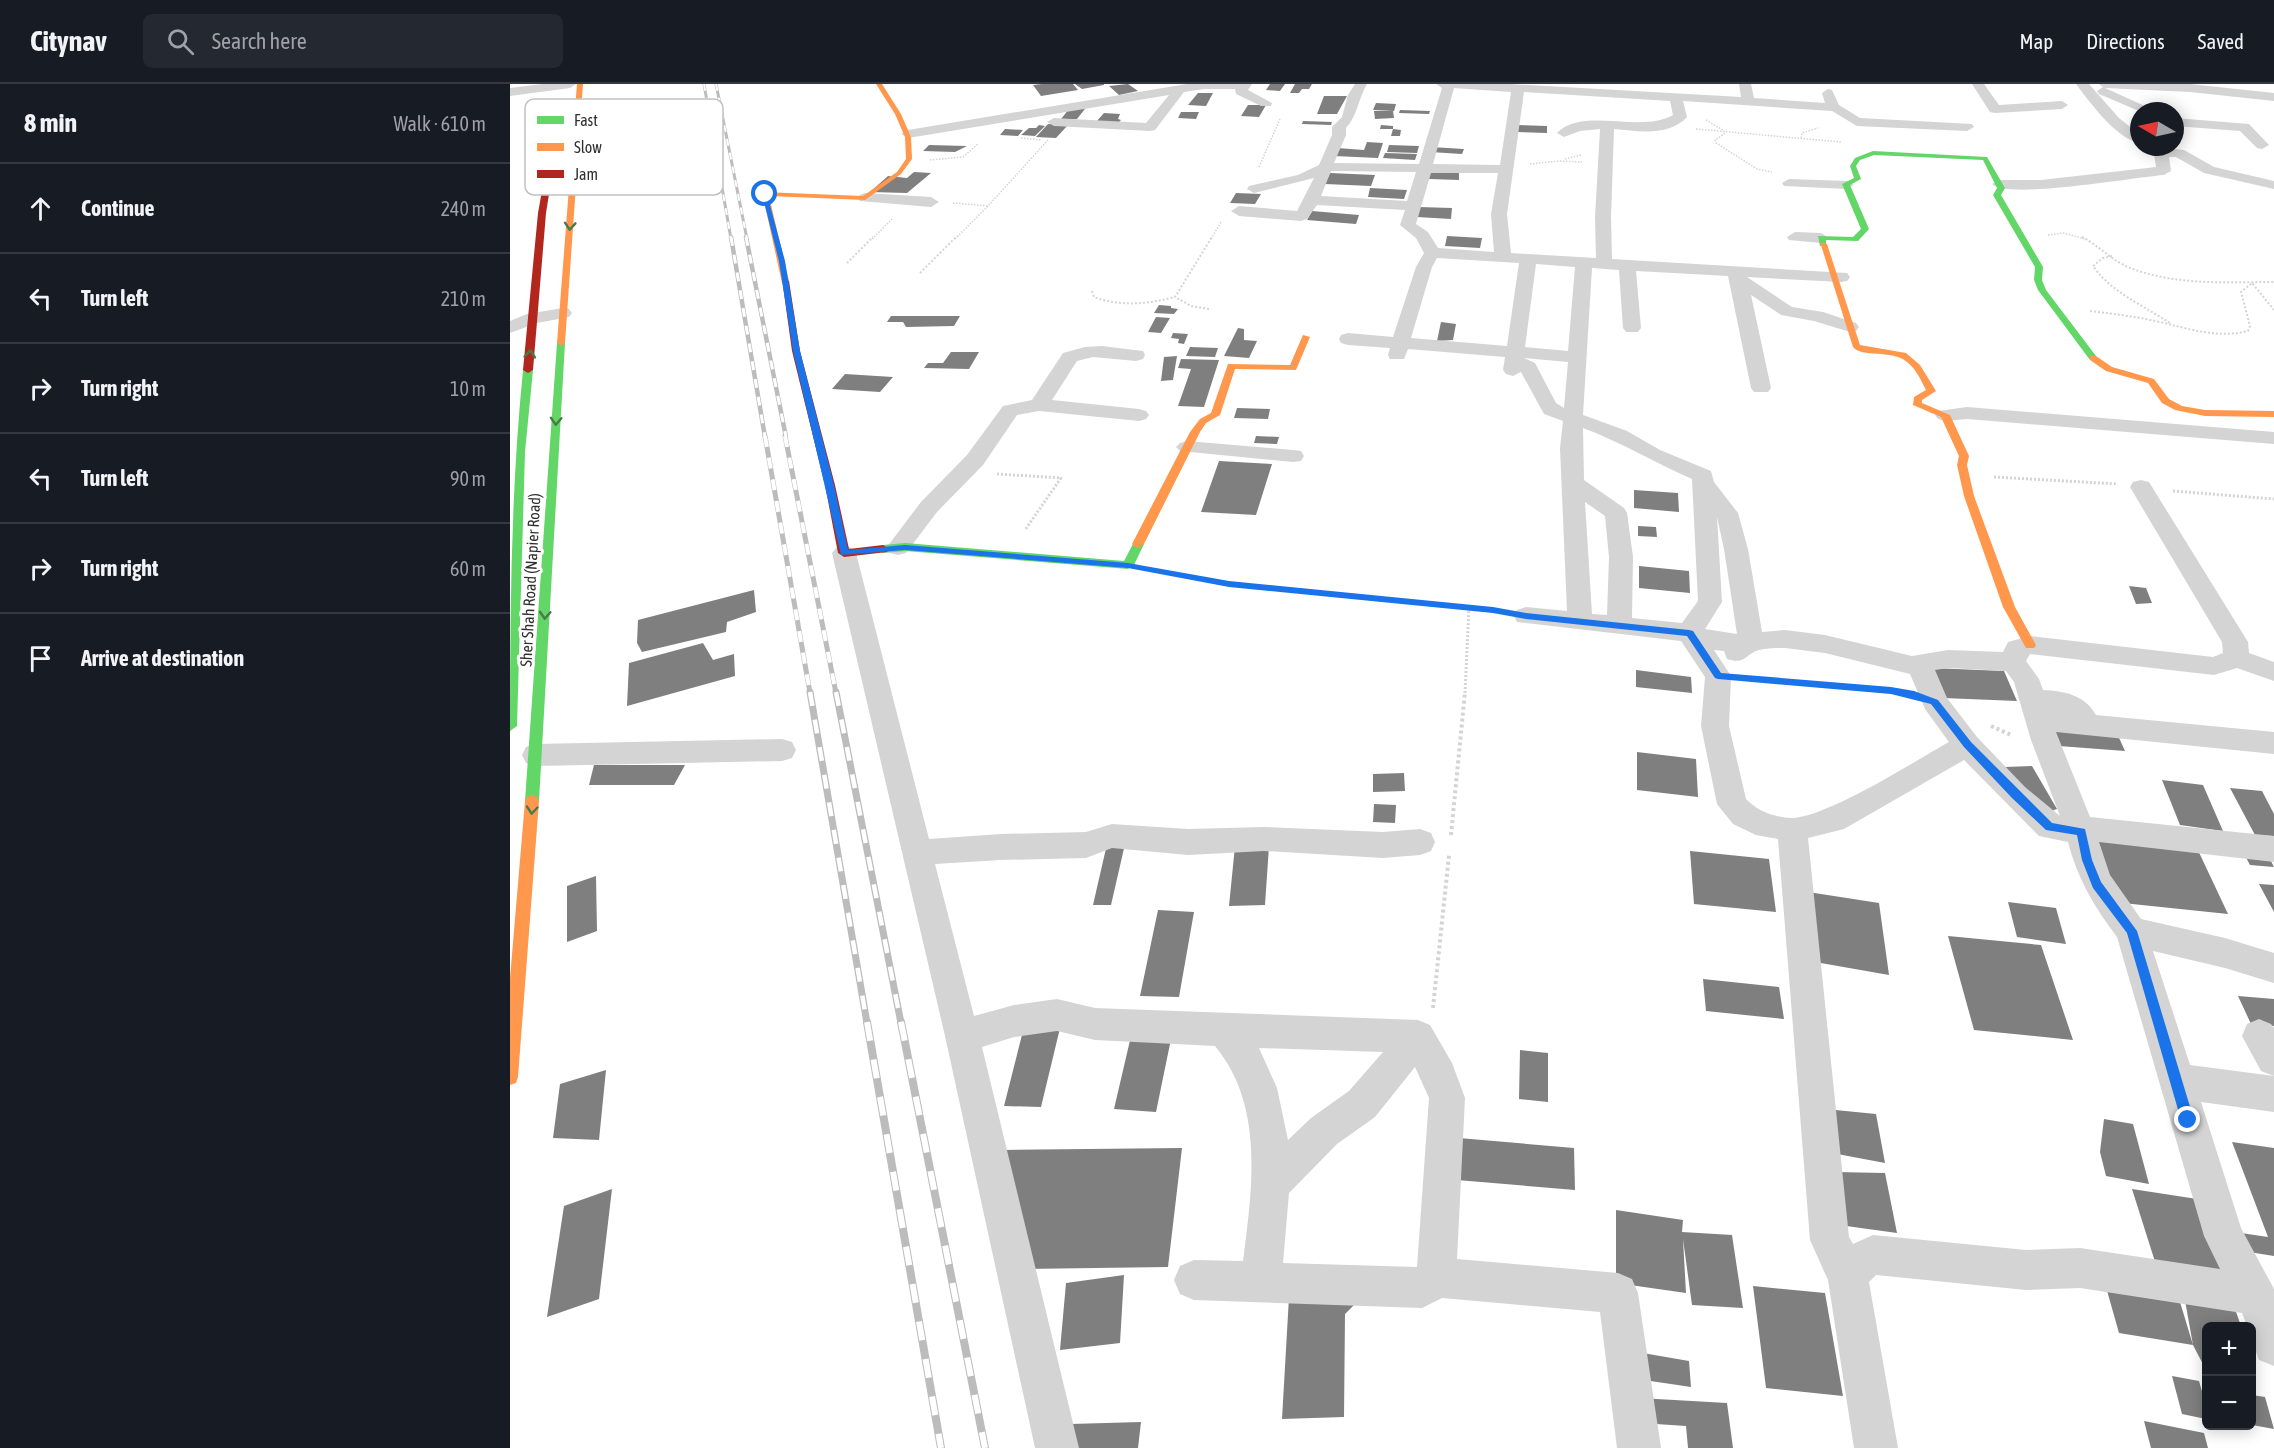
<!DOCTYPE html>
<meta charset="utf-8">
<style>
body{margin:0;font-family:"Asap Condensed",sans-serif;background:#242831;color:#f1f3f6}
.controls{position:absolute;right:18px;bottom:18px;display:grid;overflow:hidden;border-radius:9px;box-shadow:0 3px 15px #0003}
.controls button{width:54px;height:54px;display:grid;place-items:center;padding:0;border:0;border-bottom:2px solid #363941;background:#171b24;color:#f1f3f6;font:30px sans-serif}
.compass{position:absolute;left:1620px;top:18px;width:54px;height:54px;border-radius:50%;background:#171b24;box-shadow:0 3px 15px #0003;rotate:279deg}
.stop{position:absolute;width:18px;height:18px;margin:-14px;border:4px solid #1a73e8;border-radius:50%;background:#fff}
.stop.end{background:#1a73e8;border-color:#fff;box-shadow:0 2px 6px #0008}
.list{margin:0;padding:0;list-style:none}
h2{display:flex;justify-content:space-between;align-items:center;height:78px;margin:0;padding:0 24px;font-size:26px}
h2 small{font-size:20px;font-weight:400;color:#9ea1a6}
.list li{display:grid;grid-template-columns:39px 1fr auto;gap:18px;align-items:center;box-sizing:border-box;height:90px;padding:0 24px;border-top:2px solid #363941}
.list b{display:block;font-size:22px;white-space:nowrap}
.list em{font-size:20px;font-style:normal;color:#9ea1a6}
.icon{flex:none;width:33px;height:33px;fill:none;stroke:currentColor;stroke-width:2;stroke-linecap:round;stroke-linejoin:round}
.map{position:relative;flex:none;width:1764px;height:1364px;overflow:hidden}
header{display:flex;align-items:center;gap:36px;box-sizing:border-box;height:84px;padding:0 30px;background:#171b24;border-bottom:2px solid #363941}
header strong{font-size:28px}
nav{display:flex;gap:33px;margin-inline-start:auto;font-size:21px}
.search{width:420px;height:54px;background:#242831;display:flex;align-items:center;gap:15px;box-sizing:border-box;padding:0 21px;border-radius:9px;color:#9ea1a6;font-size:22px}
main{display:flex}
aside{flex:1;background:#171b24}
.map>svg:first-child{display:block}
.building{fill:#7f7f7f}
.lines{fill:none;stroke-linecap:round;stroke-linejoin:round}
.path-far3{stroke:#d4d4d4;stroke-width:1.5;stroke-dasharray:1.5 1.5;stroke-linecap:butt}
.path-far2{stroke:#d4d4d4;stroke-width:2;stroke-dasharray:2 2;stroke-linecap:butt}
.path-far1{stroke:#d4d4d4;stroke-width:3;stroke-dasharray:2 2;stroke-linecap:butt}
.path{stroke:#d4d4d4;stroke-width:4;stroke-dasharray:3 3;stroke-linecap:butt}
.street{fill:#d4d4d4;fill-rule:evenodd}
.fast{fill:#63d668;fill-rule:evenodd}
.slow{fill:#ff974d;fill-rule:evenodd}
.jam{fill:#b3261e;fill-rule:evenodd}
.rail-far4-casing{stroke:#bcbcbc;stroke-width:3}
.rail-far3-casing{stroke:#bcbcbc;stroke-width:4.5}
.rail-far2-casing{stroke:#bcbcbc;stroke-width:5}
.rail-far1-casing{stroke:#bcbcbc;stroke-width:7}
.rail-casing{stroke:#bcbcbc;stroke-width:8}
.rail-far4{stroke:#fff;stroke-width:2;stroke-dasharray:7;stroke-linecap:butt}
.rail-far3{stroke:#fff;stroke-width:3;stroke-dasharray:9;stroke-linecap:butt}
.rail-far2{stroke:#fff;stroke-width:4;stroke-dasharray:11;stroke-linecap:butt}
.rail-far1{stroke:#fff;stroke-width:4.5;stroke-dasharray:14;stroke-linecap:butt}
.rail{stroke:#fff;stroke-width:6;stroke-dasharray:19;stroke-linecap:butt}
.oneway{stroke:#477b49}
.route{fill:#1a73e8}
.labels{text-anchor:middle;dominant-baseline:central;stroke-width:6;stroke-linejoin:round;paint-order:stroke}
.street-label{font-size:16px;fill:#303030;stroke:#fff}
.key{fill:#fff;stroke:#c1c1c1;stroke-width:1.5}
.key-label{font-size:16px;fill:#303030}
</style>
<header>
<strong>Citynav</strong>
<div class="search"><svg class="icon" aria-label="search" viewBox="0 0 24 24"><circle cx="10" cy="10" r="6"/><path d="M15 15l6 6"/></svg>Search here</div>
<nav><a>Map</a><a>Directions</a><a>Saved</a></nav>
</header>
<main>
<aside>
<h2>8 min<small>Walk · 610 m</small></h2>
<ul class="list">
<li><svg class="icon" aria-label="ahead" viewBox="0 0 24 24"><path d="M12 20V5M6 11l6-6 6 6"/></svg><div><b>Continue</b></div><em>240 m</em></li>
<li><svg class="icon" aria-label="left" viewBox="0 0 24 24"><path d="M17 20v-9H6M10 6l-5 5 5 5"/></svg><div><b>Turn left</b></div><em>210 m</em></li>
<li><svg class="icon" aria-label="right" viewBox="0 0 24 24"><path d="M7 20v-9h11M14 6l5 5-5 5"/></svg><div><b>Turn right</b></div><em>10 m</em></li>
<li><svg class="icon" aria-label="left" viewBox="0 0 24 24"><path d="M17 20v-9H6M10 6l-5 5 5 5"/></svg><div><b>Turn left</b></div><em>90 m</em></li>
<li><svg class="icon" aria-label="right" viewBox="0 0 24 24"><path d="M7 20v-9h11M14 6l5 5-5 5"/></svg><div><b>Turn right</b></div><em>60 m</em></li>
<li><svg class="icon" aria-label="arrive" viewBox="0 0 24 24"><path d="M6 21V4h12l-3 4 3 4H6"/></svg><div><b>Arrive at destination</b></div></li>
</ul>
</aside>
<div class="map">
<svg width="1764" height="1364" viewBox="0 0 1764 1364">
<rect width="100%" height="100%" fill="#fff"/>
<!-- building -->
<path class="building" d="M532 0H563L568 6 531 12 523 1Z
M565 0H594V1L572 5Z
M618 0 628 7 609 11 599 2Z
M760 0H775L770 7 756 6Z
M785 0H802L799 5H792L789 9H780Z
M688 9H703L696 22 678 21Z
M814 12H837L827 30H807Z
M866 19 886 20 884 27 863 26Z
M578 21 567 35H551L559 25Z
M738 21H756L749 33 731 32Z
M890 26 920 27 919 30 889 29Z
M864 27H883L884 34 865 35Z
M671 28H689L686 35 668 34Z
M594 29 610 30 608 35 611 36 608 39 586 38Z
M793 37 822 38 821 41 792 40Z
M538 40 558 41 546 54 526 53Z
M529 41 535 42 525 52 511 51 519 44H526Z
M871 41 883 42V45L891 46 890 52H881L883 45H870Z
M1006 41 1037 42V49L1006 48Z
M495 45 513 46 508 52 490 51Z
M857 58 873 59 868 74 824 72 827 64 854 66Z
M419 61 457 62 445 68 413 67Z
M879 61 909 62 907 69 877 68Z
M921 63 954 65 952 70 920 68Z
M875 69 907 70 905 76 873 74Z
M919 86 949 87V96L919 95Z
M404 88 421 89 397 109 360 108 378 92 397 94Z
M820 89 865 91 861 102 815 100Z
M860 104 897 106 894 115 858 113Z
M726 109 751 110 745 120 720 119Z
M909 123 942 124 941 135 907 133Z
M802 127 849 131 846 140 797 136Z
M937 152 972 154 970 164 935 162Z
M649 221 661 222V224L668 225 664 230 644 229Z
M381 232H450L444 242 396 243 393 238H377Z
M646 233 660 234 651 249 638 248Z
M931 238 946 240 943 256 927 257Z
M728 244 734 245V256L747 257 739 274 714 272Z
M663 249 678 250 674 260 668 259 669 255 661 254Z
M680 263 708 264 705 273 676 272Z
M441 268H469L459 285 414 284 418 279H433Z
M667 272 663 296 651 297 654 273Z
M671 275 709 276 694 323 668 322 681 285 668 284Z
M335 290 383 293 370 308 322 305Z
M727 324 760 325 758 335 724 334Z
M746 352 769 353 767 360 744 359Z
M709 377 762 380 746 431 691 428Z
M1124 406 1168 409 1169 428 1124 424Z
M1128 442 1146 443 1147 453 1128 452Z
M1129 482 1179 487 1180 509 1129 504Z
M1619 502 1636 504 1642 519 1626 520Z
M244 506 246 528 217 538 216 548 132 568 127 559 128 536Z
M193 559 203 576 224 570 225 592 117 622 119 579Z
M1421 584 1494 587 1507 617 1433 614Z
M1126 586 1181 593 1182 609 1126 603Z
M1540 640 1605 645 1615 667 1549 662Z
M1127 668 1186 675 1188 713 1127 706Z
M84 681H175L164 701H79Z
M1522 682 1547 725 1535 729 1495 683Z
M894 689 895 707 863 708V690Z
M1652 696 1693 701 1713 747 1670 741Z
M1720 704 1752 707 1764 730V752L1745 751Z
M864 720 886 721 885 739 863 738Z
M1577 751 1686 762 1718 830 1603 818Z
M597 760H615L601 821H583Z
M725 762H759L755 821 719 822Z
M1732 766 1757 769 1764 783 1740 781Z
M1180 767 1259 775 1266 828 1184 820Z
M86 792 87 847 57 858V802Z
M1749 800 1764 801V828Z
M1298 808 1369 819 1379 891 1305 878Z
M1498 818 1546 824 1556 860 1507 853Z
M648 826 684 828 669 913 630 912Z
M1438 852 1531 861 1563 956 1464 946Z
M1193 895 1269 903 1274 935 1196 927Z
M1728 912 1764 915V942L1741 940Z
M515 939 551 940 531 1023 494 1022Z
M621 952 661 955 646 1028 604 1025Z
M1010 966 1038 969V1018L1009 1015Z
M96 986 89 1056 43 1054 50 1000Z
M1315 1025 1366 1030 1375 1079 1322 1069Z
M1594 1035 1623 1040 1639 1100 1596 1092 1590 1068Z
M937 1053 1064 1064 1065 1106 935 1095Z
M1722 1058 1764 1064V1172L1739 1168 1731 1149 1758 1153Z
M672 1064 658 1183 513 1185 494 1066Z
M1325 1088 1375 1089 1387 1149 1329 1141Z
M102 1105 89 1215 37 1233 54 1122Z
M1622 1105 1687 1115 1715 1195 1647 1184Z
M1106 1126 1173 1136 1172 1148 1222 1151 1233 1224 1182 1221 1173 1155 1176 1209 1106 1199Z
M614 1191 610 1259 550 1266 556 1199Z
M1594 1196 1667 1208 1683 1261 1674 1211 1724 1222 1731 1242H1696V1286L1683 1261 1609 1249Z
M1243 1202 1315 1209 1333 1312 1256 1304Z
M779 1213 850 1215 835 1230 834 1333 772 1335Z
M1127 1268 1179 1277 1181 1303 1127 1295Z
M1662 1292 1689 1297 1696 1321V1335L1672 1330Z
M1742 1311 1755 1313 1764 1345 1742 1341Z
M1129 1314 1217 1319 1223 1364H1178L1176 1342 1131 1339Z
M1634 1337 1694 1349 1698 1364H1641Z
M631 1338 628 1364H566L560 1340Z"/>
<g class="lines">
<!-- path-far3 -->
<path class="path-far3" d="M1196 36 1213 46
M1186 45 1331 58
M1215 49 1205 56 1206 59 1247 85 1262 88
M511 54 531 56
M1291 54 1292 49 1308 44
M1055 75 1071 71
M420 76 453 73 468 60
M1020 80 1049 77 1072 78
M749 83 770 35
M443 119 478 122 538 56
M1538 151 1554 149 1575 155
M362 155 382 135
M445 155 478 122
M701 155 711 138"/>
<!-- path-far2 -->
<path class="path-far2" d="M1572 153C1588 161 1601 176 1618 183 1664 202 1716 198 1764 198
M1602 172 1593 174 1583 182C1601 208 1634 222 1660 239
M337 179 363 153
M410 189 446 153
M582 207 584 213C611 223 638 220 665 213
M699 225 681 222 665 213 702 153
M1580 227C1602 230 1624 232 1645 237 1678 244 1705 255 1738 247L1740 242 1731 208 1742 199 1764 226"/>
<!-- path-far1 -->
<path class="path-far1" d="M487 390 551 394 515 446
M1484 393 1608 400
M1663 407 1764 415
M645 486 719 500 992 527
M1236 594 1390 608
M955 609 959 523"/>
<!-- path -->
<path class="path" d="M1386 608H1390
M1481 642 1501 651
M941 751 955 608
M923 924 939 771"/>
<!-- street -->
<path class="street" d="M32 0H66L60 4 0 12V4Z
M677 0H742L738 6 762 19 761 22H751L726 10 725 5H694L674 8 645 46 640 47 544 42 537 38 544 34 636 39 659 11 398 54 391 50 398 46Z
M845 0H857C848 15 848 31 836 44V51L824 79 909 80 932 4 926 0H1000L1231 13 1229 0H1241L1244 14 1315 19 1312 9 1318 5 1322 6 1329 21 1350 34 1462 40 1464 43 1457 47 1347 42 1322 27 1173 17 1177 33C1159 53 1127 47 1104 45L1101 133 1102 175 1337 189 1340 193 1337 197 1331 198 1237 193 1282 223 1313 228 1346 239 1349 243 1346 247 1340 248 1304 237 1271 231 1241 211 1261 304 1258 308H1244L1241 304 1218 192 1126 187 1131 244 1128 248H1116L1113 244 1109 186 1082 184 1073 331 1117 347 1150 366 1201 387 1204 398 1228 429 1238 465 1252 548 1275 546 1315 551 1402 572 1438 566 1493 568 1498 558 1520 552 1703 573 1713 569 1712 558 1620 403 1623 398 1631 396 1639 398 1738 558 1739 569 1764 578V597L1727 584 1704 591 1520 570 1516 577 1529 595 1533 606C1554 607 1575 611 1586 631L1764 648V670L1546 648 1580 733 1764 752V778L1589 758 1600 791 1631 835 1715 854 1764 869V899L1715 884 1643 867 1680 981 1764 992V1028L1691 1018 1731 1144 1764 1205V1282L1749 1276 1742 1257V1242H1737L1732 1229 1570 1204 1516 1206 1366 1191 1359 1198 1388 1364H1344L1318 1196 1300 1156 1268 755 1246 751 1223 740 1207 720 1191 642 1195 593 1171 557 1007 538 1004 532 1007 526 1016 523 1057 527 1050 364 1053 337 1034 330 1011 288 1003 292 996 290 993 286 995 273 898 265 894 275H880L878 271 880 264 838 261 831 259 829 255 831 251 838 249 883 253 906 183 914 169 906 154 890 141 895 126 807 121 797 135 791 137 729 132 721 127 729 122 787 127 804 94 744 109 737 105 739 102 788 91 809 81 822 51V43L832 33 838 11ZM944 4 1001 8 990 81 923 80ZM1014 8 1160 17 1163 31C1130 50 1073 22 1047 49L1054 53 1070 47 1090 45 1085 133 1086 174 1001 169 997 130ZM821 87 906 88 897 117 811 112ZM921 89H988L981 130 984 168 928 164 918 148 906 140ZM927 174 1009 179 997 262 901 254 922 183ZM1026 180 1065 183 1058 267 1015 263ZM1014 274 1058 278 1054 324 1046 319 1025 279ZM1073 344C1111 358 1145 379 1182 395L1188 517 1172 539 1122 534 1123 473 1117 429 1114 424 1074 396ZM1075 418 1095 432 1099 473 1097 531 1082 530ZM1207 433 1214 465 1227 550 1195 545 1212 518ZM1275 564 1315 569 1400 590 1415 625 1439 658C1405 677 1316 734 1281 734 1264 733 1247 727 1236 715L1219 642 1221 592 1204 566 1214 567 1217 575C1236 581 1235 570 1249 566 1257 564 1267 564 1275 564ZM1438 584 1496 587 1504 598 1521 656 1550 732 1515 703 1467 653 1437 614 1425 586ZM1454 676 1529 752 1558 758C1567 794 1585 824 1607 853L1694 1152 1710 1185 1570 1164 1516 1166 1363 1151 1343 1160 1339 1153 1298 754 1334 745Z
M1462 0H1474L1489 21 1552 17 1558 21 1552 25 1485 29 1480 28Z
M1566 0H1579L1609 34 1629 50V58C1608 57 1578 16 1566 0Z
M1589 0H1680L1764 9V17L1680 8 1595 4 1646 27H1629L1589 10 1587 7 1593 3Z
M1665 34 1739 40 1759 61 1752 65 1747 64 1730 47 1665 42Z
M1654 64 1674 66 1704 83 1764 97V105L1694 89 1666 73H1659L1661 87 1654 91C1626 93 1496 116 1482 100L1489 96H1531L1646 83 1644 70Z
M1279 95 1337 97 1344 101 1337 105 1274 102 1272 99Z
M355 109 421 113 429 118 421 123 350 117 347 114 350 111Z
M1285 148 1311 149 1319 154 1311 159 1279 156 1277 153Z
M53 224 59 225 62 229 59 233 27 239 0 249V237L17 230Z
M592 262 633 267 635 271 633 275 626 277 583 273 567 277 542 316 629 325 636 327 639 331 636 335 629 337 529 327 507 331 473 381 427 428 396 469 388 471 380 469 376 464 380 459 411 418 457 371 493 322 522 316 553 269 575 263Z
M1457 323 1764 348V360L1457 335 1435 337 1428 335 1425 331 1428 327Z
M677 357 783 366 791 367 794 372 791 377 783 378 670 367 666 363 670 359Z
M334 461 342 464 346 469 419 755 491 750 576 748 602 740 678 745 754 743 873 748 910 745 921 749 925 758 921 767 910 771 873 774 754 767 678 771 602 764 576 774 491 776 425 780 464 932 504 921 547 915 585 924 908 936 920 941 942 979 955 1014 947 1175 1108 1189 1122 1195 1128 1209 1151 1364H1107L1090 1228 932 1214 912 1224 684 1216 670 1210 664 1196 670 1182 684 1176 733 1177C742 1106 755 1022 705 962L585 956 547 947 504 953 472 963 569 1364H525L435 952 322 469 326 464ZM749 964 873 968 839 1007 801 1034 778 1056 767 1004ZM905 983 919 1014 907 1183 773 1179 779 1109 827 1060 865 1033Z
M272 655 282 658 286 666 282 674 272 677 26 682 16 679 12 671 16 663 26 660Z
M1749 935 1761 940 1764 944V992L1751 987 1732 952 1737 940Z"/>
<!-- fast -->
<path class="fast" d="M1363 67 1477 73 1495 104 1491 111 1533 183 1532 196 1536 206 1586 272V276H1580L1528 206 1524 196 1525 183 1483 111 1487 104 1473 76 1364 71 1350 76 1346 82 1351 95 1340 101 1359 145 1348 157 1316 156V162H1310L1308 152 1343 153 1351 145 1332 100 1344 94 1340 82 1345 74Z
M51 256 55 259 29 717 27 721H17L15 717 47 259Z
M18 283 23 286 15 368 7 642 0 647C0 526 1 406 13 286Z
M628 456 634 460 624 481 618 485 395 467 373 469 367 465 373 461 395 459 614 477 624 458Z"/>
<!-- slow -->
<path class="slow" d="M67 0H73L55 259 51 262 47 259Z
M366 0H372L391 30 401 53 402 75 391 90 355 116 259 112 279 197 272 199 252 108 353 112 387 88 396 75 395 53 385 30Z
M1310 158 1317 160 1350 261 1396 269 1410 281 1426 307 1412 316V319L1440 331 1459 372 1457 381 1464 412 1505 523 1526 561 1524 564H1516L1493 523 1454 412 1447 381 1449 372 1431 333 1403 321 1404 313 1416 306C1411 296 1406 285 1397 278 1382 265 1351 274 1343 263Z
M793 251 800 253 786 286 725 285 710 331 696 339 690 348 634 460 628 464 624 462 622 460 680 348 690 335 701 329 718 280 780 281Z
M1580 272H1586L1602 283 1644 295 1659 315 1672 322 1695 326 1764 327V333L1695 332 1665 326 1652 319 1638 299 1596 287 1580 276Z
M22 711 27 713 29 717 8 993 6 999 0 1001V894L15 717 17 713Z"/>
<!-- jam -->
<path class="jam" d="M49 27 52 29 36 129 23 286 18 289 13 286 28 129 46 29Z
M272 195 279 197 290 267 325 401 339 465 373 461 379 465 377 468 334 473 328 469 315 401 282 267Z"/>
<!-- rail-far4 casing -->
<g class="rail-far4-casing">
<path id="rail-far4" d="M194 0 221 155
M206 0 237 155"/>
</g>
<!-- rail-far3 casing -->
<g class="rail-far3-casing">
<path id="rail-far3" d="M221 153 255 353
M236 153 276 353"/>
</g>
<!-- rail-far2 casing -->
<g class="rail-far2-casing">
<path id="rail-far2" d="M255 352 300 609
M275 352 326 609"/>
</g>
<!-- rail-far1 casing -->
<g class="rail-far1-casing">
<path id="rail-far1" d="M300 608 357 939
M326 608 391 939"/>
</g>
<!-- rail casing -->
<g class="rail-casing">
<path id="rail" d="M357 938 431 1364
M391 938 475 1364"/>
</g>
<!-- rail-far4 -->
<use href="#rail-far4" class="rail-far4"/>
<!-- rail-far3 -->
<use href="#rail-far3" class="rail-far3"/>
<!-- rail-far2 -->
<use href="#rail-far2" class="rail-far2"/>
<!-- rail-far1 -->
<use href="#rail-far1" class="rail-far1"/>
<!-- rail -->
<use href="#rail" class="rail"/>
</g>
<!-- one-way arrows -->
<defs><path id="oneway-chevron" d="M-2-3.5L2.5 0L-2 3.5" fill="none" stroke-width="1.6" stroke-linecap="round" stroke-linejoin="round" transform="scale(1.5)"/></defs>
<g class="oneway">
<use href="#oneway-chevron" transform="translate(60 142) rotate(94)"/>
<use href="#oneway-chevron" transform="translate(20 270) rotate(-85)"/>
<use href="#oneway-chevron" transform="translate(46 337) rotate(93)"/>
<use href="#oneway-chevron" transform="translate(35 531) rotate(93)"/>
<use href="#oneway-chevron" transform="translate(22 726) rotate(95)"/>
</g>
<!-- route -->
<path class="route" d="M255 108 257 110 275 177 290 267 324 401 338 466 395 461 618 479 719 497 983 523 1016 529 1179 546 1183 547 1211 589 1381 603 1404 607 1428 616 1461 658 1542 739 1575 745 1582 776 1591 798 1627 847 1684 1036 1682 1041 1678 1043 1673 1041 1671 1036 1617 849 1583 804 1572 776 1567 751 1536 746 1502 714 1454 663 1421 620 1381 610 1208 595 1205 594 1177 552 1016 535 983 529 719 503 618 484 395 466 331 471 283 267 269 177 252 110Z"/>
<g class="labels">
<!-- street labels -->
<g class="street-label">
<text transform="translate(20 496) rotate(-87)">Sher Shah Road (Napier Road)</text>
</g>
</g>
<!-- legend -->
<rect x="15" y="15" width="198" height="96" rx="9" class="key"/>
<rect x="27" y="32" width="27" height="8" fill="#63d668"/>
<rect x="27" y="59" width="27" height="8" fill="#ff974d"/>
<rect x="27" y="86" width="27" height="8" fill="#b3261e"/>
<g class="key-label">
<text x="64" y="42">Fast</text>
<text x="64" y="69">Slow</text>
<text x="64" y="96">Jam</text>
</g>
</svg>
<div class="controls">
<button>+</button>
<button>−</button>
</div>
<svg class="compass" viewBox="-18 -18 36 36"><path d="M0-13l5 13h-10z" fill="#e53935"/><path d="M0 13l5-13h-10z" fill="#9ea1a6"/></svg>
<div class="stop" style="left:255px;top:110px"></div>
<div class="stop end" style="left:1678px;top:1036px"></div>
</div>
</main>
